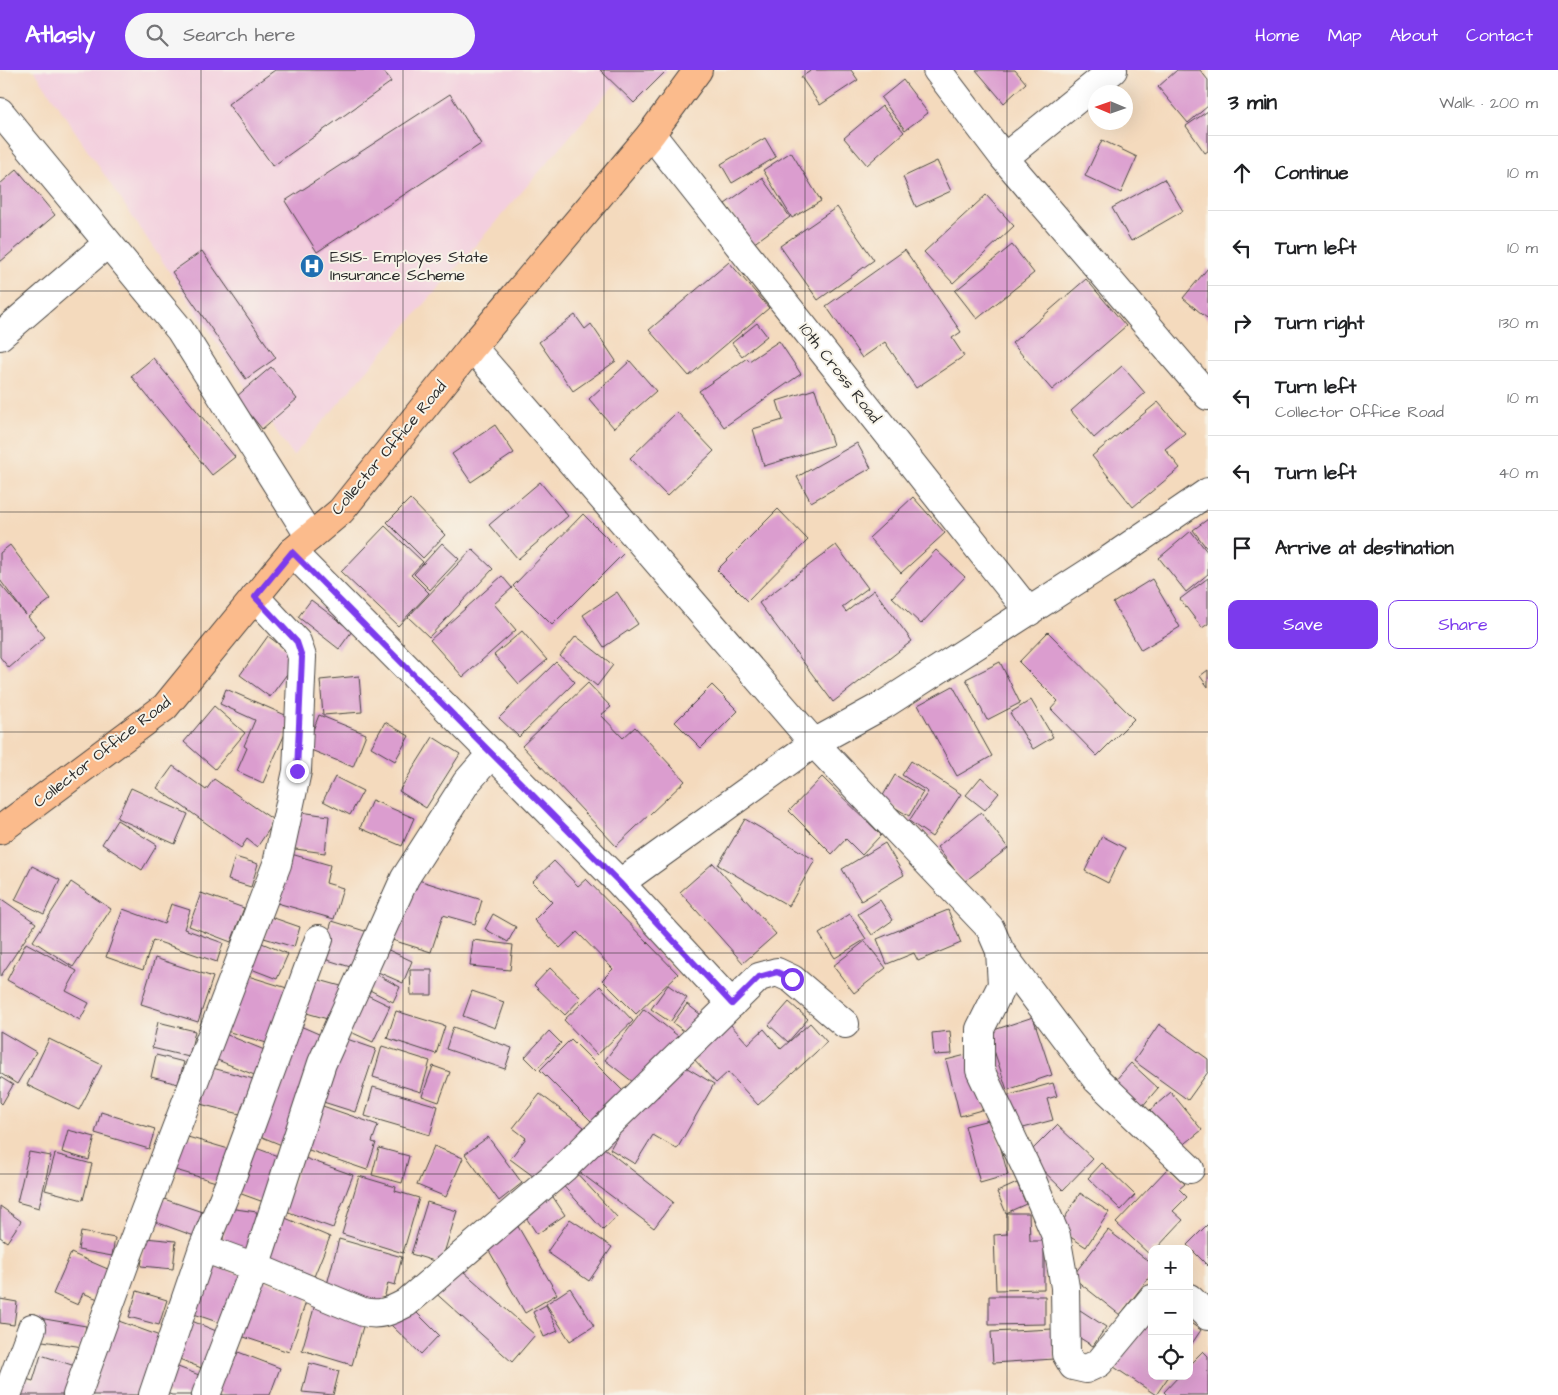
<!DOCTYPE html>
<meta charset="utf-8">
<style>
body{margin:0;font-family:"Architects Daughter",sans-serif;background:#f6f6f6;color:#202124}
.controls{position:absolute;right:15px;bottom:15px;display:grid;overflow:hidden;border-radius:10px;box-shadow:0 5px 20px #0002}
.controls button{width:45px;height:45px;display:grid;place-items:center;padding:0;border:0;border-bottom:1px solid #e0e0e0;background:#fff;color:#202124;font:25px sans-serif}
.compass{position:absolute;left:1088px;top:15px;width:45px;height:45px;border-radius:50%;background:#fff;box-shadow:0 5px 20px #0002;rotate:272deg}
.stop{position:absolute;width:15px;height:15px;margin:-11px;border:4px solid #7c3aed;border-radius:50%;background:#fff}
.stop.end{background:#7c3aed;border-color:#fff;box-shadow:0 1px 5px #0008}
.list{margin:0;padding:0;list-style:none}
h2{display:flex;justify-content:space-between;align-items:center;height:65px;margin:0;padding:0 20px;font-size:21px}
h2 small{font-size:16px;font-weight:400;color:#757577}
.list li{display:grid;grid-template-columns:32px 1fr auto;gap:15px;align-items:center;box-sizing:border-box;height:75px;padding:0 20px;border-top:1px solid #e0e0e0}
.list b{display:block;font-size:19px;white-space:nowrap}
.list p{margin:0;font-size:16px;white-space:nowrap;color:#757577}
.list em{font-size:16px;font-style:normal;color:#757577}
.actions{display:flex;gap:10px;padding:15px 20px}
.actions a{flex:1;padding:11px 0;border:1px solid #7c3aed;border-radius:10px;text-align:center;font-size:18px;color:#7c3aed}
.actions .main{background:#7c3aed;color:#fff}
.icon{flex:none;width:28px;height:28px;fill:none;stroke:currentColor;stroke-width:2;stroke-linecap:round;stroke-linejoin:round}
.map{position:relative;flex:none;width:1208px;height:1325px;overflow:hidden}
header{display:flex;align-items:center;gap:30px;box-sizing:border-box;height:70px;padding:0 25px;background:#7c3aed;color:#fff}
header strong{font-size:24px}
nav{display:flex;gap:28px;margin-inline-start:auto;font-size:18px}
.search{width:350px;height:45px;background:#f6f6f6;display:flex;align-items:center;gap:12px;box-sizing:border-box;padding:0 18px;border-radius:28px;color:#757577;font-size:19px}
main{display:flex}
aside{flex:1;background:#fff}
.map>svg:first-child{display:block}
.built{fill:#f3cfde}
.building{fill:#db9dcf}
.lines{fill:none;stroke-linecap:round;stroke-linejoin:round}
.minor-casing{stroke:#494541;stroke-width:30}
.major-casing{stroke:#494541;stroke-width:30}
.minor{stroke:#fff;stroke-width:28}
.major{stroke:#fbbb8c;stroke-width:28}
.route{stroke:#7c3aed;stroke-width:6}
.grid{fill:none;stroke:#2b2b2b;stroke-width:1;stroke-opacity:0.55}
.labels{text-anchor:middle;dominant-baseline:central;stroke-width:4;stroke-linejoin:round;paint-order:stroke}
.poi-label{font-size:16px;fill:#2b2b2b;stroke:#f7f3e8;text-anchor:start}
.street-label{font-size:16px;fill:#2b2b2b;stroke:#f7f3e8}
</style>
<header>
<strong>Atlasly</strong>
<div class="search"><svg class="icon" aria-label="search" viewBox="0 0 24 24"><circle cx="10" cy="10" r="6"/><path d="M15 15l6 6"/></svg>Search here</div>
<nav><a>Home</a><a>Map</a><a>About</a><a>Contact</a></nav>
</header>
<main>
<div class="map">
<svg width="1208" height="1325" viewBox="0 0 1208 1325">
<rect width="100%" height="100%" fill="#f7f3e8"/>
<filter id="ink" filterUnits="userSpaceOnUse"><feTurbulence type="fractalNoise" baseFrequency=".02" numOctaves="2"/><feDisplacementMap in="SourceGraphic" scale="10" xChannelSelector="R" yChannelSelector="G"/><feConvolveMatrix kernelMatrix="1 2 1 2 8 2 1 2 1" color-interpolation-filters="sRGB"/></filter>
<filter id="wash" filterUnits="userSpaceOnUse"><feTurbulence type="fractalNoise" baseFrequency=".0096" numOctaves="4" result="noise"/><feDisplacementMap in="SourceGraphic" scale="20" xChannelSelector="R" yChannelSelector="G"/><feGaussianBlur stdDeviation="1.12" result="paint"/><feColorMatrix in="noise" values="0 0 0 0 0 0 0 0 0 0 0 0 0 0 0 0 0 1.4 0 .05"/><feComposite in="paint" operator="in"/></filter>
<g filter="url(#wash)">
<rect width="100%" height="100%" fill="#f4dabd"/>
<!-- built -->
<path class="built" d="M34 0H619L623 5 293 386Z"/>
<g id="blocks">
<!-- building -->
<path class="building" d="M275 0H383L391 12 273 96 228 34Z
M600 0H667L634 33Z
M812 0H851L858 10 820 35 801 7Z
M976 0H1015L1026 13 1004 33Z
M1177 0H1200L1208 10V36L1188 53 1158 17Z
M903 10 928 43 905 60 881 28Z
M450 24 481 74 317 182 285 131Z
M882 36 904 62 867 95 844 68Z
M1208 41V81L1205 83 1186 56Z
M765 68 776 87 732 113 721 94Z
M1102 70 1137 87 1121 123 1085 106Z
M791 82 821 131 792 148 763 100Z
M937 91 951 121 916 137 903 107Z
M17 99 55 145 0 192V114Z
M762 108 790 147 753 174 725 134Z
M1164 109 1183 141 1131 171 1112 138Z
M986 125 1014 156 953 213 924 182Z
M837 137 874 190 818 230 780 176Z
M1012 175 1034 203 977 249 955 221Z
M905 180 961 262 952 268 964 286 916 318 885 272 862 288 826 236Z
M202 181 276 288 246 309 172 202Z
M729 192 769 238 689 306 649 260Z
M1208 198V249L1183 228Z
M1086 209 1126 256 1052 320 1012 273Z
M575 245 585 259 591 254 616 291 573 321 539 272Z
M757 253 767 266 742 286 732 273Z
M779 271 801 304 724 357 699 321 747 288 749 291Z
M153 288 235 387 212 405 131 306Z
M630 291 656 321 614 358 589 329Z
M1122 296 1145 323 1094 368 1071 341Z
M271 297 297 329 262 359 236 327Z
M815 319 833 375 764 396 753 359 783 350 777 331Z
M1158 332 1185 363 1165 379 1180 398 1133 437 1092 386Z
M677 342 714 381 667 426 630 388Z
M495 355 514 383 471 412 452 384Z
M857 373 871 398 811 432 797 407Z
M540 412 568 446 518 489 489 455Z
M913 427 945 463 901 503 869 468Z
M410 429 445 465 423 488 387 452Z
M778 439 808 470 748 531 717 500Z
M583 444 623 484 552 555 513 516Z
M1208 449V480L1193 460Z
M385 456 423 492 411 505 429 523 398 556 341 502Z
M1191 461 1208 483V504L1186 522 1159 488Z
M442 473 459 489 430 520 414 504Z
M10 475 51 529 28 547 45 567 9 598 0 587V514L26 545 0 510V483Z
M836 475 868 518 842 537 846 542 874 520 912 571 833 632 759 533Z
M472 479 493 499 429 567 408 547Z
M936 480 965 507 921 554 892 527Z
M502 506 512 518 494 534 516 560 463 607 430 570Z
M1208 508V554L1202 558 1180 529Z
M1152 509 1180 557 1141 580 1113 533Z
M617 522 638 554 604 577 583 545Z
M311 530 352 561 339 579 298 547Z
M522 561 547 590 519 614 494 585Z
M1048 562 1134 649 1097 686 1051 639 1058 631 1019 592Z
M268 566 298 589 270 627 240 605Z
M576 566 613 595 597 616 560 586Z
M556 592 575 612 519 667 499 648Z
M1000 592 1020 633 987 650 966 609Z
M1208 600V617L1200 606Z
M359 606 362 642 323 645 320 610Z
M588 613 611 637 601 645 623 668 635 657 685 711 616 776 522 676Z
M712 615 738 641 701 678 675 652Z
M953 616 992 686 957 706 918 635Z
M226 619 292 648 263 713 237 701 247 678 244 676 255 650 220 634Z
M1031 630 1053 667 1033 679 1010 643Z
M214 636 245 663 215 699 184 672Z
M319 645 366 664 353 697 306 678Z
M385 652 409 666 395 691 371 677Z
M433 667 460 684 426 738 399 721Z
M911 691 961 724 932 767 909 751 928 722 902 705Z
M173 696 206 720 214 709 275 751 257 777 247 769 241 778 157 718Z
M895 705 923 722 909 746 881 729Z
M335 707 363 721 350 745 323 731Z
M822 707 881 765 862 785 846 769 832 784 789 741Z
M981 707 999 723 985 740 966 725Z
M131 718 188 744 175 774 117 748Z
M372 730 414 748 402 776 360 758Z
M293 741 329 746 325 783 288 778Z
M981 742 1008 778 964 812 937 777Z
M745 749 815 790 789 836 718 795Z
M117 750 157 775 142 800 102 774Z
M1102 766 1125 778 1108 813 1085 801Z
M885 773 904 805 861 831 842 799Z
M291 784 330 795 326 813 343 818 334 849 277 833Z
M235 787 258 794 251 817 228 810Z
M554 791 578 816 586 809 678 904 636 944 602 910 613 899 577 862 560 878 534 850 552 832 532 812Z
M713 793 776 864 743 893 680 822Z
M32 796 60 810 44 844 15 830Z
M412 808 482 830 475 854 443 845 431 882 392 870Z
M71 812 111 839 73 897 33 871Z
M201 823 244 838 231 872 189 856Z
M0 828 36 853 0 907Z
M880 830 893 850 872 865 858 844Z
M171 834 190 840 184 859 223 873 217 892 153 870 143 900 106 887 123 839 164 854Z
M948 840 961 873 918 891 914 883 887 894 877 869Z
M493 844 516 857 508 872 485 859Z
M850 844 866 869 835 888 819 864Z
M271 847 300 857 294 877 264 868Z
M332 851 368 862 357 899 321 888Z
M473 870 513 875 510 900 470 896Z
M257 871 288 884 277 909 246 897Z
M865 871 886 898 854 923 833 896Z
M26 873 77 901 66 921 89 933 80 950 7 910Z
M380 876 412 891 403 913 371 899Z
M155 888 213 907 198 952 141 934Z
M550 898 581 928 565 945 534 915Z
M410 900H432V925H411Z
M370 901 400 917 393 932 362 916Z
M248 906 287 918 270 974 223 960 234 924 241 926Z
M312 908 348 918 338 952 303 942Z
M668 915 687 928 670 952 651 939Z
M600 916 633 951 597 985 564 950Z
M472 921 504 932 495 958 463 946Z
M361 922 390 936 373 972 344 959Z
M789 932 808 949 788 972 769 955Z
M687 934 705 948 692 967 673 953Z
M644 939 678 966 638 1016 605 990Z
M396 941 445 956 436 984 387 968Z
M1033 947 1052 1005 1007 1020 988 962Z
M158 952 195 961 189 987 152 978Z
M810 953 827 972 758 1035 728 1002 716 1013 693 988 730 954 748 974 764 959 781 979Z
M1159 954 1208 989V1002L1188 1030 1134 991Z
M298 955 328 968 284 1076 255 1064Z
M453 957 512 978 505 999 446 979Z
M0 961 36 982 17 1014 0 1003Z
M549 961 561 973 537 999 525 987Z
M950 961 952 984 934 985 932 963Z
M220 962 267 981 257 1006 210 987Z
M341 967 376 979 355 1042 320 1031Z
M49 969 102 995 79 1040 27 1015Z
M571 969 624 1022 593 1053 540 1000Z
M382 976 430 991 421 1022 373 1007Z
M970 984 985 1039 960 1046 946 990Z
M156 985 184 992 178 1014 151 1007Z
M679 993 714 1014 677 1079 653 1065 635 1094 610 1079 645 1019 658 1027Z
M1131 993 1158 1018 1141 1038 1113 1013Z
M205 996 261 1011 252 1047 196 1033Z
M433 996 450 1002 439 1032 422 1026Z
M0 1007 13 1015 2 1034 0 1032Z
M1053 1013 1057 1026 1047 1029 1053 1050 1016 1060 1006 1026Z
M373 1017 438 1036 430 1065 365 1046Z
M1171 1022 1202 1060 1181 1077 1150 1040Z
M540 1024 584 1057 541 1112 510 1089 526 1068 513 1058Z
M317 1034 378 1055 372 1072 376 1073 367 1100 303 1078Z
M101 1042 155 1059 149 1079 95 1063Z
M993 1049 1008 1105 980 1113 965 1056Z
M1057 1055 1093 1089 1063 1120 1027 1085Z
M68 1060 95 1067 89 1090 62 1082Z
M181 1065 232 1080 223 1114 172 1099Z
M488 1067 522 1113 499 1131 465 1084Z
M599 1074 673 1132 654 1158 578 1101Z
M434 1076 463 1088 446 1127 417 1115Z
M253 1077 286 1089 269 1134 236 1122Z
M379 1078 409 1086 402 1113 372 1105Z
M29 1082 51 1086 39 1138 17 1132Z
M55 1084 92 1094 83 1130 45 1120Z
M302 1087 353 1105 333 1158 283 1140Z
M1102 1093 1135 1125 1121 1140 1088 1108Z
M1168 1098 1185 1114 1179 1119 1187 1127 1173 1141 1183 1150 1156 1179H1152L1150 1185 1116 1153Z
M573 1099 617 1147 603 1160 559 1111Z
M359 1106 396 1117 395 1121 419 1128 403 1183 342 1164Z
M1017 1113 1026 1134 1006 1143 997 1122Z
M549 1121 565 1145 537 1164 521 1140Z
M1080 1123 1109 1142 1086 1177 1058 1159Z
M161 1128 205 1143 197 1167 153 1151Z
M427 1132 457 1141 441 1193 411 1184Z
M0 1136 21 1151 7 1172 0 1167Z
M228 1138 257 1142 252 1185 221 1181Z
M1007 1143H1029L1030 1171H1044V1219L996 1220 994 1165 1007 1164Z
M283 1147 330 1167 311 1214 264 1195Z
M570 1149 612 1177 589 1211 547 1182Z
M516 1153 557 1224 525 1243 484 1172Z
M1208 1154V1196L1187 1175Z
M1108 1160 1152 1194V1204L1120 1245 1072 1207Z
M81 1162 115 1168 112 1186 78 1180Z
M145 1168 176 1171 173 1199 141 1196Z
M339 1169 402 1187 395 1215 388 1213 382 1237 325 1222Z
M71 1183 110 1200 98 1229 83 1223 78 1235 53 1224Z
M454 1193 535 1265 512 1292 431 1219Z
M207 1194 245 1206 229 1256 191 1243Z
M254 1207 308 1226 289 1282 235 1264Z
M570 1218 594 1256 570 1271 546 1234Z
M137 1221 167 1230 159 1255 129 1247Z
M989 1226H1045V1254L989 1255Z
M0 1229 17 1232 14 1255 0 1253Z
M316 1231 366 1246 352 1295 302 1280Z
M409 1235 439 1265 421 1284 390 1254Z
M546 1235 558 1261 544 1267 533 1242Z
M1152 1238V1306H1169L1156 1325 1111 1295Z
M1080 1240 1106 1257 1093 1276 1067 1260Z
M39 1248 86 1256 83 1277 36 1270Z
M187 1249 226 1265 211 1302 172 1286Z
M116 1250 168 1269 149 1325H90Z
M1189 1252 1201 1260 1189 1278Z
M1053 1259 1054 1289 993 1293 991 1262Z
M233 1280 280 1298 270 1325H224L216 1322Z
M1203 1281 1208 1286V1325H1167L1164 1322 1179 1306H1189V1295Z
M41 1285 78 1297 70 1325H14L19 1307 33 1311Z
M309 1293 339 1301 333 1325 302 1322Z
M170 1294 207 1308 200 1325H172L161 1321Z"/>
</g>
</g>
<g filter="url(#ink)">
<use href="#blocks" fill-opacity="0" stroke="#494541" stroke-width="1"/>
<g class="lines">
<!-- minor casing -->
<g class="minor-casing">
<path id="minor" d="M937 0 1004 88 1208 326
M0 42 180 260 310 467
M651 64 1029 542
M1004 88 1113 0
M0 266 108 173
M472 277 814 673 990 858 1000 881 1002 915 980 959V1000L1031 1108 1056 1166 1065 1217 1066 1284 1073 1296 1086 1299 1099 1293 1152 1229
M292 482 620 813 814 673 885 634 1110 489 1208 422
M620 813 732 934
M1000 881 1097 1010 1190 1099
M203 1178 255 1197 363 1242C380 1246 391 1241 406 1233L565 1097 759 907 777 902 792 909 845 954
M1189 1228 1208 1246
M7 1325 32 1258
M77 1325 126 1190 277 794 297 701 302 587 297 572 255 527
M153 1325 203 1178 230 1112 319 869
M206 1325 255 1197 322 993 405 808 466 713 492 683"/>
</g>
<!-- major casing -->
<g class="major-casing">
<path id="major" d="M0 760 165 637 292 482 341 441 472 277 651 64 698 0"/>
</g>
<!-- minor -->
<use href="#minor" class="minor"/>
<!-- major -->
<use href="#major" class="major"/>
</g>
</g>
<g class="lines" filter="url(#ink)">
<!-- route -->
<path class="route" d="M297 701 302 587 297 572 255 527 292 482 620 813 732 934 759 907 777 902 792 909"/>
</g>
<!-- grid -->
<path class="grid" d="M201 0V1325M403 0V1325M604 0V1325M805 0V1325M1007 0V1325M0 221H1208M0 442H1208M0 662H1208M0 883H1208M0 1104H1208"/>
<!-- icons -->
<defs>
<g id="hospital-disc" transform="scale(1.25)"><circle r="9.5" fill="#1f6fb2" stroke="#f7f3e8"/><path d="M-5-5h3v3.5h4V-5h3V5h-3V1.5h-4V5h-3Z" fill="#fff"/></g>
</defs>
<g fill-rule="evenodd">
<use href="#hospital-disc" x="312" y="196"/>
</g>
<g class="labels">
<!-- poi labels -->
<g class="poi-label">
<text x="330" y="187">ESIS- Employes State<tspan x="330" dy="18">Insurance Scheme</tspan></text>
</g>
<!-- street labels -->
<g class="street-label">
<text transform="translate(840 303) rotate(52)">10th Cross Road</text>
<text transform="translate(389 378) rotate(-50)">Collector Office Road</text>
<text transform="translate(102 682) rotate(-38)">Collector Office Road</text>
</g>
</g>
</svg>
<div class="controls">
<button>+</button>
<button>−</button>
<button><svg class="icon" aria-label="locate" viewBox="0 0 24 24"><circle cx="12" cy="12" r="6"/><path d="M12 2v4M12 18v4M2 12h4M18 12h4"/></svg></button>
</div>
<svg class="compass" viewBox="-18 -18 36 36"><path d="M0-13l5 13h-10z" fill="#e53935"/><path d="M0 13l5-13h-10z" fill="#757577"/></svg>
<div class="stop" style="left:792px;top:909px"></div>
<div class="stop end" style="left:297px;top:701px"></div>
</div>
<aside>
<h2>3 min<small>Walk · 200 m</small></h2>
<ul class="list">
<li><svg class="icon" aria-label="ahead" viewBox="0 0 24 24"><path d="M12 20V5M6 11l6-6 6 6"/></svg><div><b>Continue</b></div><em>10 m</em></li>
<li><svg class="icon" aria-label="left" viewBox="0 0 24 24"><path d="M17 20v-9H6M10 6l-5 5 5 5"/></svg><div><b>Turn left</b></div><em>10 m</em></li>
<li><svg class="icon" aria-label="right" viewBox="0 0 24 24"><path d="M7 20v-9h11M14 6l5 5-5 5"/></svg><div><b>Turn right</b></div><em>130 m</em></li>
<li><svg class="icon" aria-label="left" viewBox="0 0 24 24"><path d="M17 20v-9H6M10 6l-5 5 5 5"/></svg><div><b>Turn left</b><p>Collector Office Road</p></div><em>10 m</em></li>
<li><svg class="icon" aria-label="left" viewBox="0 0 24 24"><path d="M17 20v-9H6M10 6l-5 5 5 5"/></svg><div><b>Turn left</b></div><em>40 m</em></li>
<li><svg class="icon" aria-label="arrive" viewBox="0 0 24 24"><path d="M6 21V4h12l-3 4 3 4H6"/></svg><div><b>Arrive at destination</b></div></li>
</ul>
<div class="actions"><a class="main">Save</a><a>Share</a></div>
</aside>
</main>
